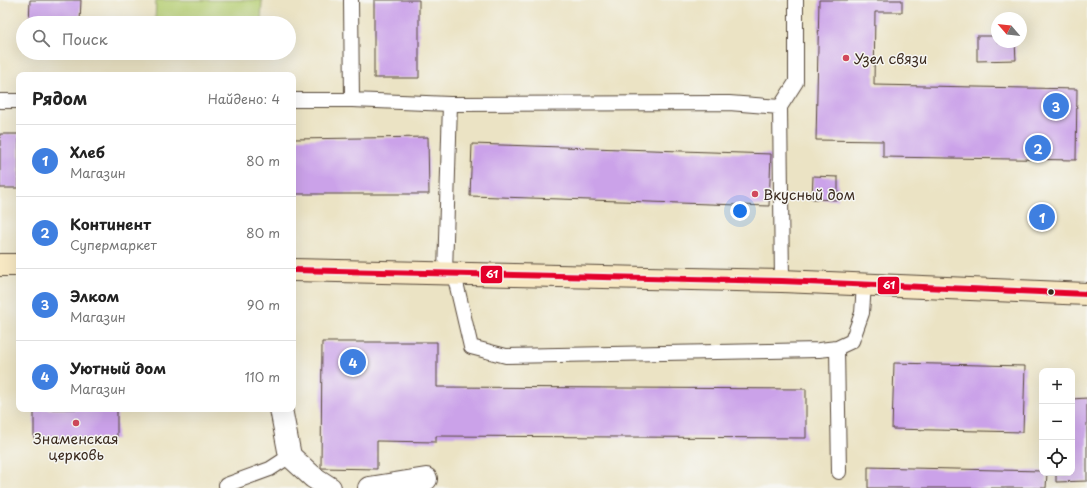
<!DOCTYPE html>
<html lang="ru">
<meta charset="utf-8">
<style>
body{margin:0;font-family:"Playpen Sans",sans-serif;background:#f2f2f2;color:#222}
.controls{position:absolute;right:12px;bottom:12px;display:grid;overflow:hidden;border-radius:8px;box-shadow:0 4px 16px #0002}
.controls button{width:36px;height:36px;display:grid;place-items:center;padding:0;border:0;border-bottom:1px solid #e0e0e0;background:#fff;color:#222;font:20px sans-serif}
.compass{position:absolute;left:991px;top:12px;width:36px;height:36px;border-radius:50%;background:#fff;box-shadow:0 4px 16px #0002;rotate:298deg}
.you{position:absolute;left:740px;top:211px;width:14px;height:14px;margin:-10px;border:3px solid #fff;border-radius:50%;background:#1a73e8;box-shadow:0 0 0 6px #1a73e833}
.badge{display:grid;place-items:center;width:26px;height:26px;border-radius:50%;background:#d1495b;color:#fff;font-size:13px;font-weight:700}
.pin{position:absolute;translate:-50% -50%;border:2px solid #fff;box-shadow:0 1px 4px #0006}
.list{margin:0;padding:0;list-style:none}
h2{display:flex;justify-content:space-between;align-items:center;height:52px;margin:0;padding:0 16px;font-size:17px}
h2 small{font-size:13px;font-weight:400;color:#767676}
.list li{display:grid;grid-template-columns:26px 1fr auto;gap:12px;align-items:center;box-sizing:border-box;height:72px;padding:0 16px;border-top:1px solid #e0e0e0}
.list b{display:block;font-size:15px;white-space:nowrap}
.list p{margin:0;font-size:13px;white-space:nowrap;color:#767676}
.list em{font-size:13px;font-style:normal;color:#767676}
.icon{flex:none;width:22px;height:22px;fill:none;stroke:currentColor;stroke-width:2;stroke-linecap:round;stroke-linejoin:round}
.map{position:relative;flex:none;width:1087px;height:488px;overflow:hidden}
.search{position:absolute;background:#fff;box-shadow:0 4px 16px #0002;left:16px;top:16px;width:280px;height:44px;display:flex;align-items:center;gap:10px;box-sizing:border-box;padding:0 14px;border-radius:22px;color:#767676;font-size:15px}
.panel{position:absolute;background:#fff;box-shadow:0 4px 16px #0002;left:16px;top:72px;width:280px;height:340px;border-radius:8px}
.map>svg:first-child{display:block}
.green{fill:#b6ce73;stroke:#787c48}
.building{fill:#cba2e9}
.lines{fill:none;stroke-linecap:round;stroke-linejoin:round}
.lane-casing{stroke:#554637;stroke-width:16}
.street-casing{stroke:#554637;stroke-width:24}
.secondary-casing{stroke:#554637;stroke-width:24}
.lane{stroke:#fff;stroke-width:14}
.street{stroke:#fff;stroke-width:22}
.secondary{stroke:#f7e8c3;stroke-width:22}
.bus-1-casing{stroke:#f6f6f2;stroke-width:9}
.bus-1{stroke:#e4002b;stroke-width:6}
.poi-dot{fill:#d1495b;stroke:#f6f6f2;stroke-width:1.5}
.bus-dot{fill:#3b2a1e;stroke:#f6f6f2;stroke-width:1.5}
.labels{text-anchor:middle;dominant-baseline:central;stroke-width:3;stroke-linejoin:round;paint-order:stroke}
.poi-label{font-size:14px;fill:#3b2a1e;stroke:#f6f6f2;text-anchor:start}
.line-badge{stroke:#f6f6f2;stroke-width:1.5}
.badge-label{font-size:11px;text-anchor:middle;font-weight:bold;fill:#fff}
</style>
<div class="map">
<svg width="1087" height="488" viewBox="0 0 1087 488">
<rect width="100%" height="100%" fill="#f6f6f2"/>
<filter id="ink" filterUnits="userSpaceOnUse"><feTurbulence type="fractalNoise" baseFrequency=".025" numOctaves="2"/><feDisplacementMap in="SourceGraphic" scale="8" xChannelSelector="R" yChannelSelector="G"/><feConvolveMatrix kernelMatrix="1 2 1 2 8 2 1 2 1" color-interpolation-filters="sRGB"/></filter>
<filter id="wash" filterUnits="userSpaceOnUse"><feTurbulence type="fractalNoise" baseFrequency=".012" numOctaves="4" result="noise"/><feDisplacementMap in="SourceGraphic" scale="16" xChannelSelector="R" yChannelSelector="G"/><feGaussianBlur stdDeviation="0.9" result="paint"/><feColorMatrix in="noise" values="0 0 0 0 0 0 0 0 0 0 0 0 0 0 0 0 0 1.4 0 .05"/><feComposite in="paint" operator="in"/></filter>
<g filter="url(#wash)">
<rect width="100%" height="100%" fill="#ebe3c4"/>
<!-- green -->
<path class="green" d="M156 0H262L261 23H155Z"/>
<g id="blocks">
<!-- building -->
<path class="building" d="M30 0H81L80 23H29Z
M374 0H419V78H374Z
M819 0H902V12H875L874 85 1077 89 1076 160 883 157V141L816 140Z
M977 36H997V42H1015L1016 60 977 61Z
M0 134H19V188H0Z
M428 137 429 194H293V139Z
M472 144 771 154 769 206 470 196Z
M813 176 838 177V200L812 199Z
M322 342H437V387L806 389V438L436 436V442L377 441V469L321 468Z
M894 363 1025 366 1023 432 892 429Z
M1087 398V481L1056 482V473H1072V399Z
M34 409H117V439L34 438Z
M868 467 1042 471V473H1047L1046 488H868Z"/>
</g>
</g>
<g filter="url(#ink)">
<use href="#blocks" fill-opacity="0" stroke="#554637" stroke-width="1"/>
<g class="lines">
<!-- lane casing -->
<g class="lane-casing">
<path id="lane" d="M351 0 352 100
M293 100H352L450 104
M0 101H19
M780 107 796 82V0
M445 273 450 104 729 103 780 107 782 281
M454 274 471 347 506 356 819 350 837 348 852 341 862 313 864 285
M837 348 839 472
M226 485 270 469 290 456"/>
</g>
<!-- street casing -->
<g class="street-casing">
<path id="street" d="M281 409 290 456 313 477 330 488
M369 488 426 479"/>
</g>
<!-- secondary casing -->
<g class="secondary-casing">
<path id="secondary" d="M0 265H19
M293 270 782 281 1087 294"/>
</g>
<!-- lane -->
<use href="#lane" class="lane"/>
<!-- street -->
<use href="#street" class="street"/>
<!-- secondary -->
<use href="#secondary" class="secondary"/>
<!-- bus-1 casing -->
<g class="bus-1-casing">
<path id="bus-1" d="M293 270 782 281 1087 294"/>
</g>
<!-- bus-1 -->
<use href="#bus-1" class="bus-1"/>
</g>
</g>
<!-- markers -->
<g class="poi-dot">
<circle cx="846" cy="58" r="4"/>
<circle cx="755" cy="194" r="4"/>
<circle cx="76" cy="423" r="4"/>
</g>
<circle class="bus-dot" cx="1051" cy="292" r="3.5"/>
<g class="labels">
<!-- poi labels -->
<g class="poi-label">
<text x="854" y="58">Узел связи</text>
<text x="763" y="194">Вкусный дом</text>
<text x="76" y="438" text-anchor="middle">Знаменская<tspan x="76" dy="16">церковь</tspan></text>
</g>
</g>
<g class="line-badge">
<rect x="480" y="265" width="23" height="19" rx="4" fill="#e4002b"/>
<rect x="877" y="276" width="23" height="19" rx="4" fill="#e4002b"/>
</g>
<g class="badge-label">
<text x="492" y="278">61</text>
<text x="889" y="289">61</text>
</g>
</svg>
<div class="controls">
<button>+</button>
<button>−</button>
<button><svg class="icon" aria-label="locate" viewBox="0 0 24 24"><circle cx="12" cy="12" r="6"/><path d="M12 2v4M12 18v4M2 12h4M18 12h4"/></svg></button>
</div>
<svg class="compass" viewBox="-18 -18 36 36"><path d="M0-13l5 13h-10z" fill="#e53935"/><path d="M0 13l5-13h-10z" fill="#767676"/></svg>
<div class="you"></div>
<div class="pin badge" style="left:1042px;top:217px;background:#3f7fe0">1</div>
<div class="pin badge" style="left:1038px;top:148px;background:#3f7fe0">2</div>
<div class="pin badge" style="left:1056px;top:106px;background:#3f7fe0">3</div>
<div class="pin badge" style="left:353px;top:362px;background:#3f7fe0">4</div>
<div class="search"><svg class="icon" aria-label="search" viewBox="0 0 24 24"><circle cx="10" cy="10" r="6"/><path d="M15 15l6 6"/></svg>Поиск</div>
<section class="panel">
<h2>Рядом<small>Найдено: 4</small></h2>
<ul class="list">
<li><span class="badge" style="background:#3f7fe0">1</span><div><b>Хлеб</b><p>Магазин</p></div><em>80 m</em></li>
<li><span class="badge" style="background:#3f7fe0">2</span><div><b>Континент</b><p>Супермаркет</p></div><em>80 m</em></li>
<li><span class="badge" style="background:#3f7fe0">3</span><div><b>Элком</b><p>Магазин</p></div><em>90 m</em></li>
<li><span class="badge" style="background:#3f7fe0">4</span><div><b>Уютный дом</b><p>Магазин</p></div><em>110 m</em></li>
</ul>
</section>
</div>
